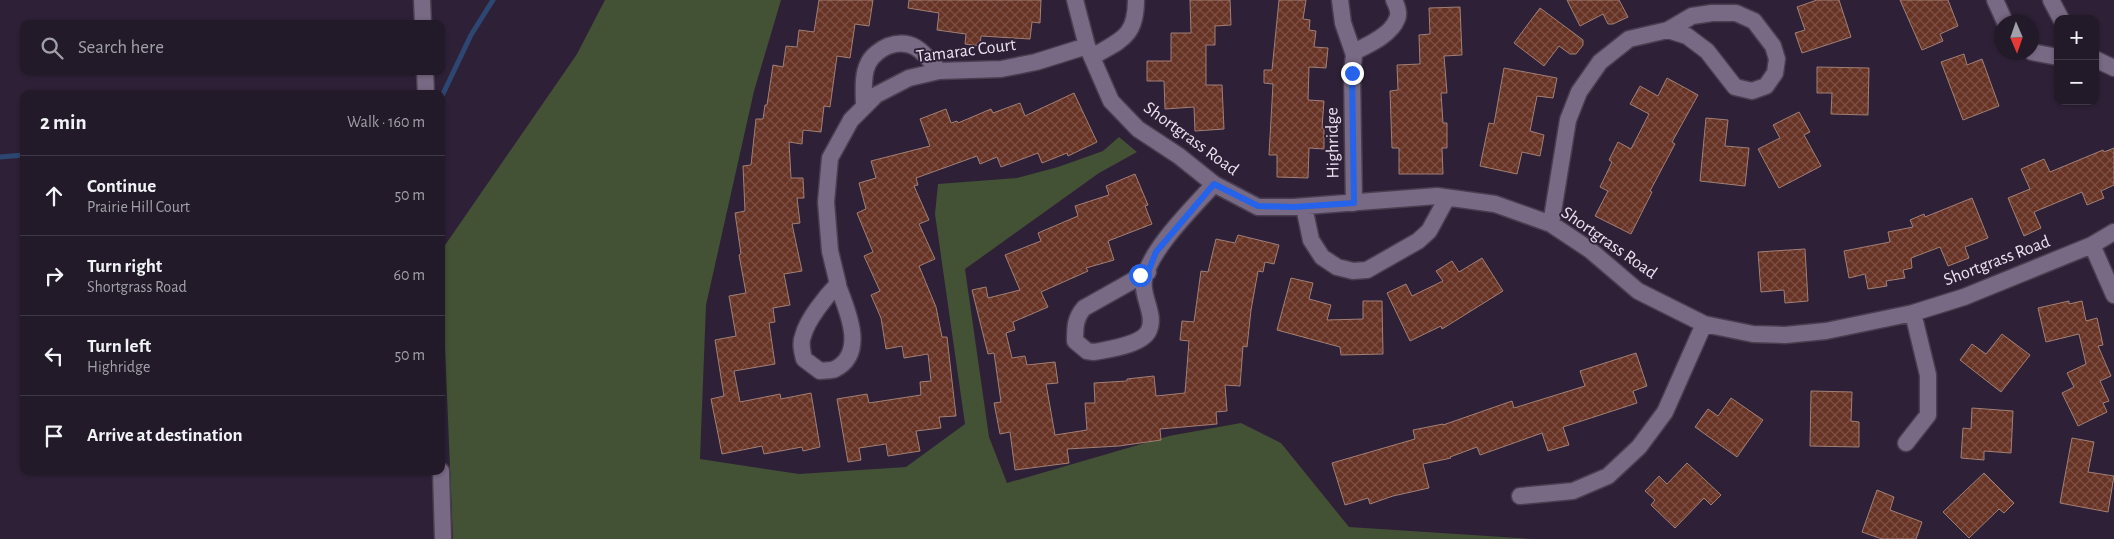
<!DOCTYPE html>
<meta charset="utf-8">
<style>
body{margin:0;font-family:"Alegreya Sans",sans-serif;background:#2a2231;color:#f1f3f6}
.controls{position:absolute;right:15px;top:15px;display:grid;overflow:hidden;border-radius:10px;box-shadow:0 1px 4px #0004}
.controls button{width:45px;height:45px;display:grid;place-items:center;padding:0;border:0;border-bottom:1px solid #3f3846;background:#221929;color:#f1f3f6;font:25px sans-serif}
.compass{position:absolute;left:1994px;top:15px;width:45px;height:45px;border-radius:50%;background:#221929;box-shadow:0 1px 4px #0004;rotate:178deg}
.stop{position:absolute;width:15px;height:15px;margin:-11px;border:4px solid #2563eb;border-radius:50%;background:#fff}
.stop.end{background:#2563eb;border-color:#fff;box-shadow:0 1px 5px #0008}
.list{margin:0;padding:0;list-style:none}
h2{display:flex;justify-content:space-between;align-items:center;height:65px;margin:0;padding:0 20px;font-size:21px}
h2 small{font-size:16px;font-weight:400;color:#a2a0a8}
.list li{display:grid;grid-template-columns:32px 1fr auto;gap:15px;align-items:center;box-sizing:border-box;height:80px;padding:0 20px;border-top:1px solid #3f3846}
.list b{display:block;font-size:19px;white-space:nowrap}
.list p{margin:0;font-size:16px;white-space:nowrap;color:#a2a0a8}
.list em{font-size:16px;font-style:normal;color:#a2a0a8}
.icon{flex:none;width:28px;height:28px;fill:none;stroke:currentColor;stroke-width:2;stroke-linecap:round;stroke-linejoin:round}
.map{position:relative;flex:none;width:2114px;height:539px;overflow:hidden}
.search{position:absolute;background:#221929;box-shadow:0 1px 4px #0004;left:20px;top:20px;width:425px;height:55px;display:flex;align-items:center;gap:12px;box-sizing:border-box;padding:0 18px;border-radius:10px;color:#a2a0a8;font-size:19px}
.panel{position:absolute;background:#221929;box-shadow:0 1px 4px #0004;left:20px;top:90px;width:425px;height:385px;border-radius:10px}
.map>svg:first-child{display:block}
.grass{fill:#435135}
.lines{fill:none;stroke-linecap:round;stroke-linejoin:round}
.stream{stroke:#2d4772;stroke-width:5}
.building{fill:url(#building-cross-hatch);stroke:#a17f75}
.minor-casing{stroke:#493e50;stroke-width:19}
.minor{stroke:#786984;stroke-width:16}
.route{stroke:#2563eb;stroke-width:6}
.labels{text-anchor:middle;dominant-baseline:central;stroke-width:4;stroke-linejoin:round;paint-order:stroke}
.street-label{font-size:18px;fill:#e9e1f0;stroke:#2e2137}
</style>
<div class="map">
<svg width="2114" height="539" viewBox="0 0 2114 539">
<defs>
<pattern id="building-cross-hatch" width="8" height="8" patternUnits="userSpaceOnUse" patternTransform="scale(1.25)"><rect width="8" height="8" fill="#673325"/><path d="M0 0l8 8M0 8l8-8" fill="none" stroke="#7d5045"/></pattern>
</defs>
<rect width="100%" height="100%" fill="#2e2137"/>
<!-- grass -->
<path class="grass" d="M605 0H781L754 91 706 305 700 459 799 474 906 467 965 424 935 214 938 184 1017 178 1058 167 1103 151 1119 137 1137 152 1099 173 965 269 989 437 1007 483 1169 436 1241 423 1281 443 1349 527 1533 539H453L441 251 577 54Z"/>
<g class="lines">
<!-- stream -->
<path class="stream" d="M441 98 471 35 493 0
M0 157 24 155"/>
</g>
<!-- building -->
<path class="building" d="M819 0H873L869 26 855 24 850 58 837 56 830 107 824 106 821 132 803 130 802 144 789 142 791 178H803L804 198H797L800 223 792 224 802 271 784 274 790 305 773 308 775 322 769 323 775 364 734 371 740 402 780 394 781 399 811 393 820 447 803 451 802 447 764 454 762 446 722 454 711 399 724 396 715 340 736 336 729 296 746 293 739 255 741 254 735 213 745 211 743 166 751 165 756 119H763L765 105H767L773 65 783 67 786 46 797 47 799 30 814 32Z
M909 0H1041L1040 23 1032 22 1030 39 981 36 980 46 965 44 966 34 937 30 939 13 908 8Z
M1190 0H1230L1231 25 1215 26V45H1206V85H1222L1224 129 1195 131 1194 107 1165 109 1164 81H1147V61H1171V33H1191Z
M1279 0H1306L1303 19 1310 20 1309 30 1316 31 1314 47 1328 48 1326 68 1309 67 1308 100 1324 101 1322 128H1324V149L1309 148 1308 178 1277 177V155H1269L1273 84 1264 83V70H1272Z
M1567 0H1619L1628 17 1613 24H1608L1603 14 1580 26Z
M1817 0H1839L1851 37 1802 53 1795 33 1805 30 1797 7Z
M1900 0H1948L1958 26 1940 34 1943 41 1922 50Z
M1460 7 1462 55 1444 56 1447 93H1441L1443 123H1447V148H1442L1443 174H1399V148H1392L1390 91 1398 90 1397 65 1420 64 1419 35 1430 34 1429 8Z
M1540 8 1583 40V45L1576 54H1570L1559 46 1544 66 1514 43Z
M1964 54 1967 65 1982 59 1999 106 1963 120 1941 62Z
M1817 67 1869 68 1868 115 1831 114 1832 93H1817Z
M1504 68 1557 78 1553 98 1537 96 1530 131 1544 135 1540 156 1522 152 1517 174 1480 166 1489 123 1494 124Z
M1667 78 1698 95 1672 142 1675 144 1650 191 1652 192 1631 234 1595 216 1608 191 1600 187 1612 162 1609 160 1618 142 1631 149 1649 114 1630 104 1640 86 1658 96Z
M1074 93 1097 142 1068 156 1067 153 1042 163 1038 153 1001 167 997 157 980 164 977 156 916 178 918 185 914 186 929 220 919 224 935 259 919 266 936 307 942 337H947L956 416 939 417 941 428 916 431 920 451 888 456 886 444 859 448 861 460 848 462 837 399 867 394 869 403 921 395 920 382 931 381 928 354 904 358 902 346 886 349 881 318 871 295 880 291 864 256 873 252 857 213 866 209 859 183 876 178 871 161 930 146 920 119 946 109 951 123 957 121 958 123 991 109 993 113 1020 103 1025 116Z
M1799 112 1810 132 1804 135 1821 166 1779 188 1758 149 1780 138 1773 125Z
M1706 118 1728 120 1725 146 1749 148 1745 186 1700 181Z
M2114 148V185L2101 191 2104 198 2087 205 2082 192 2034 212 2041 228 2024 236 2008 198 2030 189 2021 169 2044 159 2050 172 2103 150 2104 152Z
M1135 174 1148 205 1145 206 1152 224 1108 241 1114 260 1086 268 1088 271 1041 292 1048 307 1013 322 1015 330 1006 333 1012 358 1025 356 1027 365 1055 362 1058 383 1046 384 1055 435 1087 430 1085 403H1095L1094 383 1127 381V379L1154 376 1156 396 1185 393 1189 341 1180 340 1182 321 1194 322 1201 271 1208 272 1216 239 1235 243 1238 235 1279 245 1274 264 1265 262 1263 272 1258 271 1251 310 1247 347 1243 346 1240 386 1225 385 1227 411 1216 412 1217 424 1160 429 1161 440 1119 446 1067 449 1069 463 1015 470 1010 432 1000 434 994 403 1001 402 994 353 988 354 972 290 986 287 988 298 1020 290 1005 255 1041 241 1038 233 1078 216 1075 206 1109 195 1106 186Z
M1972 198 1988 238 1965 247 1969 258 1948 266 1940 247 1911 258 1912 268 1903 270 1905 278 1886 281 1887 286 1868 289 1865 274 1849 278 1844 251 1890 242 1888 232 1913 227 1910 220 1924 214 1925 217Z
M1805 249 1808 301 1785 303 1784 290 1761 292 1758 252Z
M1482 258 1503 291 1442 329 1441 326 1410 341 1387 293 1406 284 1412 296 1443 281 1436 271 1452 261 1459 272Z
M1291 278 1313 283 1309 299 1331 305 1327 320 1363 319V301H1382L1383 354 1341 355 1340 347 1277 330Z
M2069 301V304L2082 301 2086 321 2097 318 2103 345 2098 346 2111 376 2100 381 2109 401 2103 403 2107 412 2078 426 2062 393 2074 387 2067 373 2086 364 2079 334 2046 342 2038 308Z
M2002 334 2030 355 2001 392 1960 360 1972 344 1986 354Z
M1636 353 1647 386 1633 391 1637 403 1563 427 1569 445 1548 451 1542 433 1480 455 1477 447 1450 457 1451 458 1423 464 1429 488 1393 496 1370 504 1368 498 1345 505 1332 463 1415 439 1413 430 1443 424V425L1512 401 1514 408 1585 386 1580 371Z
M1811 391 1852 392 1851 421 1859 422V447L1810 446Z
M1731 398 1763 420 1737 457 1695 427 1708 409 1718 416Z
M1972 408 2013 411 2011 453 1984 451V460L1961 458 1963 428 1971 429Z
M2072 438 2094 442 2088 472 2114 476 2108 512 2060 503Z
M1687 463 1721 495 1711 505 1704 498 1675 528 1651 505 1655 500 1645 491 1659 476 1667 484Z
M1984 473 2014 503 2004 513 1999 509 1969 538 1943 512Z
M1877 490 1894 497 1890 510 1922 522 1916 539H1882L1862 532Z"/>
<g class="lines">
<!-- minor casing -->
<g class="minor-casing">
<path id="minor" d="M422 0 423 24
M1075 0 1087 46 1111 101 1138 129 1179 156 1214 184 1258 207H1294L1437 196 1495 204 1551 224 1590 250 1638 291 1704 324 1753 334 1785 335 1826 331 1913 313 1964 297 2092 245 2114 232
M1340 0 1343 23 1354 55 1352 73 1354 203
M1995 0 2005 22
M2051 0 2061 19
M1354 52C1368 45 1391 35 1397 19 1400 13 1397 6 1394 0
M2032 52 2058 57
M1092 57C1120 40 1136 38 1136 0
M2095 59 2114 68
M425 71 426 94
M864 107C864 94 862 75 868 64 871 56 881 49 888 46 913 37 924 53 939 71
M1304 207 1311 240 1322 257 1337 267 1353 271 1367 270 1418 241 1429 231 1447 198
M1551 224 1568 120 1579 92 1600 62 1629 39 1668 30 1692 16 1712 13H1736L1754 21 1773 46 1777 59 1775 73 1766 86 1752 91 1735 87 1707 51 1687 36 1668 30
M2092 245 2114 295
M1148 272 1084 308C1075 318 1075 328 1075 341L1087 351 1094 352C1109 349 1143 345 1149 330 1156 315 1141 296 1144 280 1150 249 1192 209 1214 184
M838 284C826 296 807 320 803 336 800 343 802 351 804 359L820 371C824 370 831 371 835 369 867 353 847 310 838 286V284L830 251 826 202 830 158 851 120 876 95 909 78 939 71 1001 69 1036 62 1087 46
M1906 443 1928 415V375L1913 313
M441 471 443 539
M1520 496 1573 491 1608 476 1639 447 1665 412 1704 324"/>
</g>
<!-- minor -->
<use href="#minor" class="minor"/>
</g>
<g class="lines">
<!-- route -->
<path class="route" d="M1140 275 1148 272 1156 252 1214 184 1258 206 1294 207 1354 203 1352 73"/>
</g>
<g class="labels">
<!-- street labels -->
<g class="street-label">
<text transform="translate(966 51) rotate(-7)">Tamarac Court</text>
<text transform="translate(1191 139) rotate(36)">Shortgrass Road</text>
<text transform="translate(1333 143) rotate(-91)">Highridge</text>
<text transform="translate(1609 243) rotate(35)">Shortgrass Road</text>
<text transform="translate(1997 261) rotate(-21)">Shortgrass Road</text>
</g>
</g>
</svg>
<div class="controls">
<button>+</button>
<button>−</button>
</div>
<svg class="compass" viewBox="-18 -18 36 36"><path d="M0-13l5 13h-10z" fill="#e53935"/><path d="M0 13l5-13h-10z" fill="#a2a0a8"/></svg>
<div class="stop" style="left:1140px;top:275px"></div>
<div class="stop end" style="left:1352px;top:73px"></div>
<div class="search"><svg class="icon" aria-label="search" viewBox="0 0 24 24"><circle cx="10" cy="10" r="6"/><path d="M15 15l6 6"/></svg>Search here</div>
<section class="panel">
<h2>2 min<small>Walk · 160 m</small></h2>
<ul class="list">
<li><svg class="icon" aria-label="ahead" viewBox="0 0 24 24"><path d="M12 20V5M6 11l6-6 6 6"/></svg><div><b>Continue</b><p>Prairie Hill Court</p></div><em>50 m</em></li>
<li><svg class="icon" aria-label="right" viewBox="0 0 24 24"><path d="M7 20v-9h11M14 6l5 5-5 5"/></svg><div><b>Turn right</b><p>Shortgrass Road</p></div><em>60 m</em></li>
<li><svg class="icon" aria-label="left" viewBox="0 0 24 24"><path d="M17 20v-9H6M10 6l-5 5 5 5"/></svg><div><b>Turn left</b><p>Highridge</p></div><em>50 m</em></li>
<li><svg class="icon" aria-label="arrive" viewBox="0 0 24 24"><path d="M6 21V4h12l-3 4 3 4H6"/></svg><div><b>Arrive at destination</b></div></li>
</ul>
</section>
</div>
